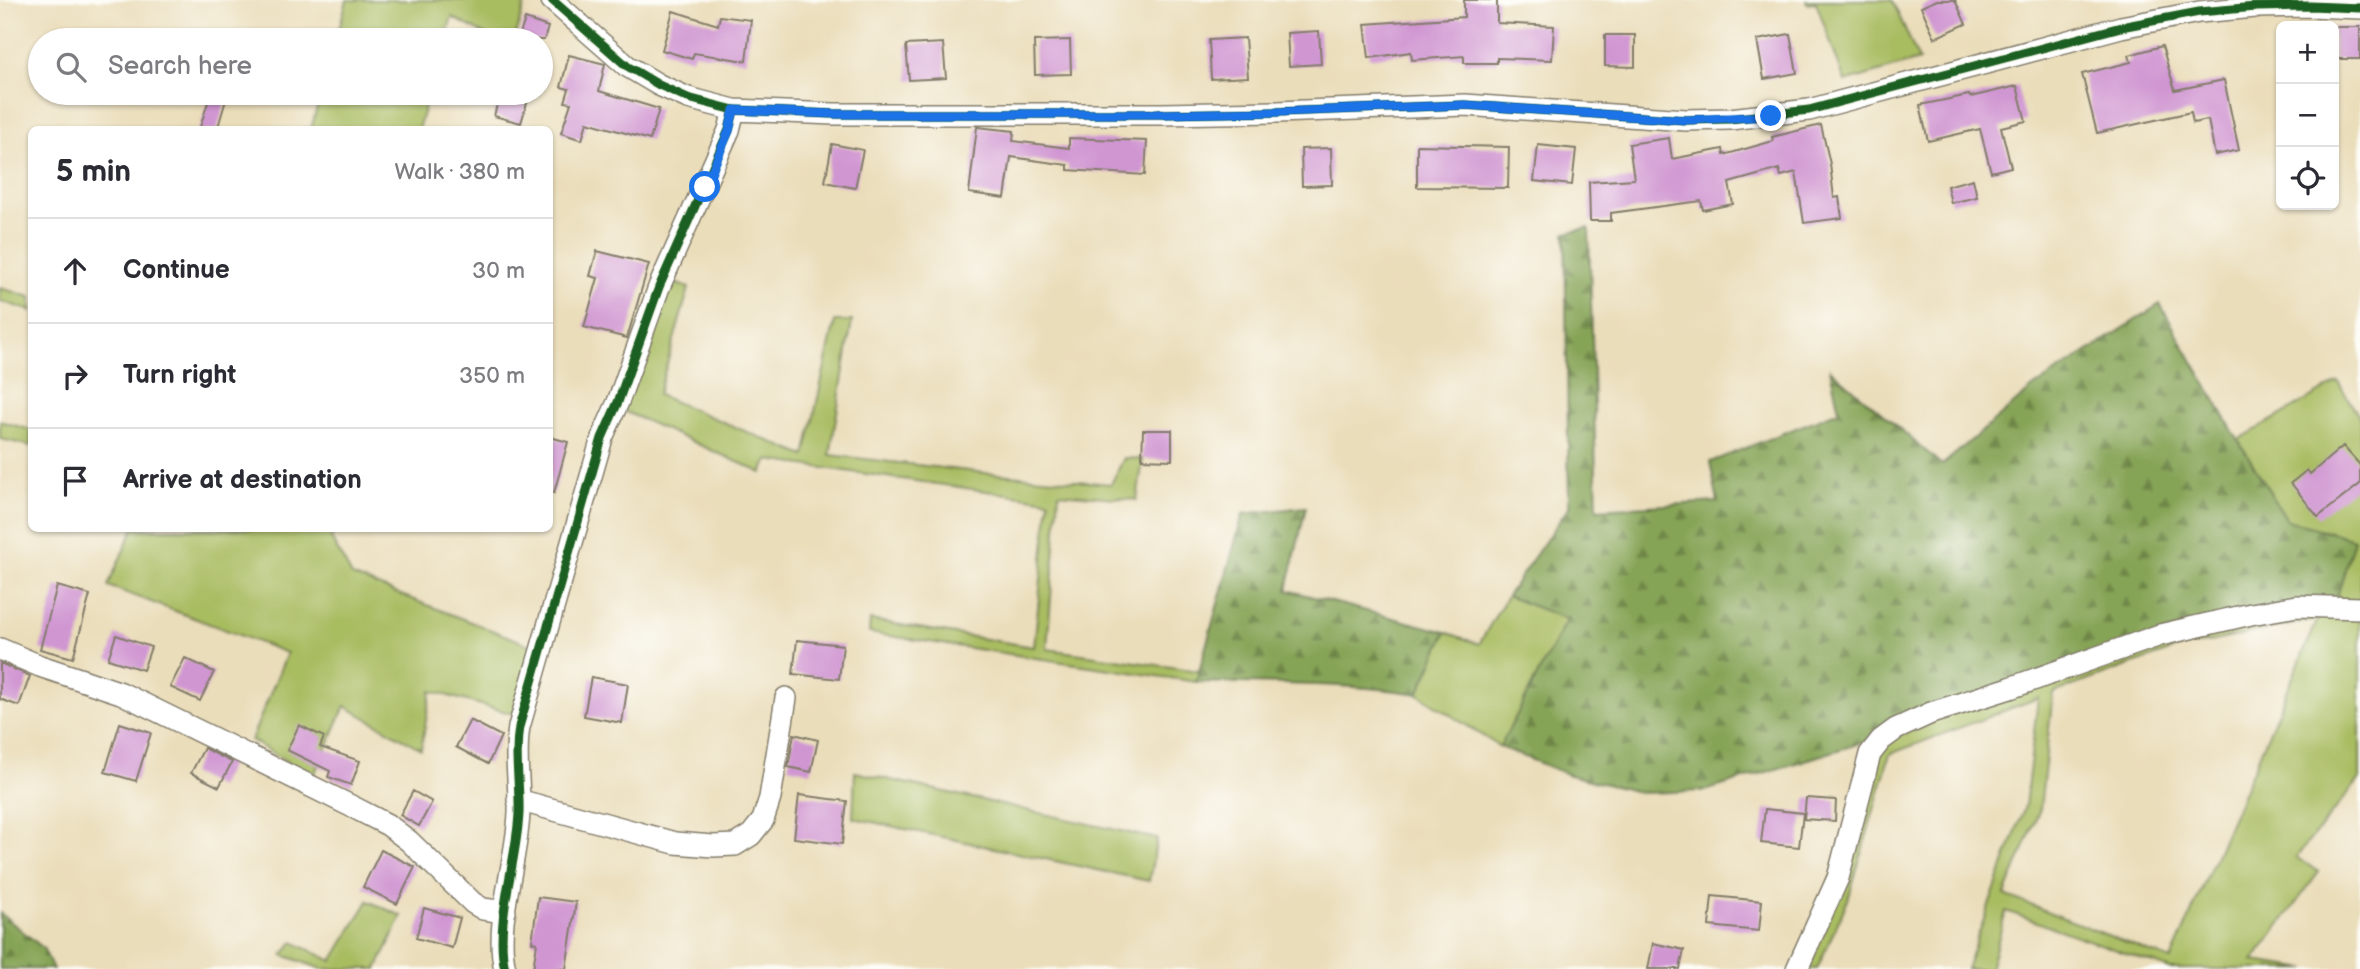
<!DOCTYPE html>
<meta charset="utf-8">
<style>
body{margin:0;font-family:"Balsamiq Sans",sans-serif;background:#f7f7f7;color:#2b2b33}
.controls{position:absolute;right:21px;top:21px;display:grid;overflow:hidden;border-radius:10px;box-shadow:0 2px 5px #0004}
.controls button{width:63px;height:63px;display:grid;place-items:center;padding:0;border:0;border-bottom:2px solid #e1e1e2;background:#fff;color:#2b2b33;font:35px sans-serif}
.stop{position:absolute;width:21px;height:21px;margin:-16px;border:5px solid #1a73e8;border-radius:50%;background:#fff}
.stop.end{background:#1a73e8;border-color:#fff;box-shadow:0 2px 7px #0008}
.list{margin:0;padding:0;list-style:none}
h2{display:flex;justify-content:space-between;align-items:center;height:91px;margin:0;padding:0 28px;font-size:30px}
h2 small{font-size:23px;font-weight:400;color:#7c7c81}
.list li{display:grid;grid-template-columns:46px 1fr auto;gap:21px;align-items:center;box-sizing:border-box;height:105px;padding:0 28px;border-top:2px solid #e1e1e2}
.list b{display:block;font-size:26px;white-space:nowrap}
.list em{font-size:23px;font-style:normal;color:#7c7c81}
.icon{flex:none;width:38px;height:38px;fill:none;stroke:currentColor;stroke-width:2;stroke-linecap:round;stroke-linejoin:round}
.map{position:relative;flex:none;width:2360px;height:969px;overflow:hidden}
.search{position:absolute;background:#fff;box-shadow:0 2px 5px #0004;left:28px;top:28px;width:525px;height:77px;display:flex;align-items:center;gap:18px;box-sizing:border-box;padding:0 24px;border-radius:38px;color:#7c7c81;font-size:26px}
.panel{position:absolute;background:#fff;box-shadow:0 2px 5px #0004;left:28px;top:126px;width:525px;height:406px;border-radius:10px}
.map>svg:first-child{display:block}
.grass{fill:#a8bc60;stroke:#626c3e;stroke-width:2;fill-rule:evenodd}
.forest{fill:url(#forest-firs);stroke:#516039;stroke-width:2}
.building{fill:#d096d2}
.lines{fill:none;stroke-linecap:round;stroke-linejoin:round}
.minor-casing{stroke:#837c6b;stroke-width:24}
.minor{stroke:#fff;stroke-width:21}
.cycleway-casing{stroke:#fdfcf7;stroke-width:13}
.cycleway{stroke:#1b5e20;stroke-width:9}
.route{stroke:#1a73e8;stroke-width:9}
</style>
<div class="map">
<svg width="2360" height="969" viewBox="0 0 2360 969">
<defs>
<pattern id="forest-firs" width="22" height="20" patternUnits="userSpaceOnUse" patternTransform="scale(1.75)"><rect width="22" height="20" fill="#86a456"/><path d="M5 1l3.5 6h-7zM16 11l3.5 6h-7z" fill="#6d8546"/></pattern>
</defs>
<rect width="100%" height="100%" fill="#fdfcf7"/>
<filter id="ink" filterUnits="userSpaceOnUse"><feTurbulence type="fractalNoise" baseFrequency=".0143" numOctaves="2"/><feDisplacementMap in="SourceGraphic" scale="14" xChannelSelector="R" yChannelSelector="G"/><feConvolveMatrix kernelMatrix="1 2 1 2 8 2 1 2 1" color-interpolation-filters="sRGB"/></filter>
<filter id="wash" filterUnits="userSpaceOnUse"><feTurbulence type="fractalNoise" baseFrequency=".00686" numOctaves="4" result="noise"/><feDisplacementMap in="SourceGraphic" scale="28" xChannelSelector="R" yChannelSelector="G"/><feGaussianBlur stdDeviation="1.57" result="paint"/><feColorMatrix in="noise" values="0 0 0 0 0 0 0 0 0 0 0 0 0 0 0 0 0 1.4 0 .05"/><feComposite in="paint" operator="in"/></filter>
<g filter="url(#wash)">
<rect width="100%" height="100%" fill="#eaddba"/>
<!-- grass -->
<path class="grass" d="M347 0H526L514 40H495L452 17 445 40H336Z
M1806 0H1892L1919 60 1845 82 1816 2 1807 3Z
M321 93H429L418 129H311Z
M669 281 689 288 658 395 805 456 835 321H852L830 455 986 473 1111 484 1124 458 1143 459 1137 500 1059 493 1047 649 1199 671 1196 682 869 633 870 620 1034 647 1049 500 768 460 762 473 619 409Z
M0 288 31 297V311L0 301Z
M2338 382 2360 418V600H2336L2354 539 2287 520 2238 440Z
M0 421 31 430V446L0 439Z
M133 529H334L331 538 352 576 538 648 517 715 431 691 421 749 345 706 313 777 251 740 287 653 108 586Z
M1507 596 1567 619 1500 747 1418 694 1446 632 1479 644Z
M2360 605V779L2296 857 2319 872 2253 961 2308 969H2170L2006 911 1990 969H1966L2025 806 2038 698 1890 754 1848 900 1817 969H1799L1880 737 2174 630ZM2318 619 2171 960 2005 895 2040 809 2053 693 2175 649Z
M855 772 1157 839 1149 881 853 818Z
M368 901 402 916 377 969H322L283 955 293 942 332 961Z"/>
<!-- forest -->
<path class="forest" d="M1589 228 1597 509 1718 502 1710 462 1839 411 1830 369 1942 465 2034 387 2160 304 2238 440 2287 520 2354 539 2336 600 2174 630 1880 737 1705 791 1642 793 1569 775 1500 747 1567 619 1507 596 1569 507 1565 233Z
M1306 507 1287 590 1446 632 1418 694C1345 683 1270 684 1196 682L1243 514Z
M0 913 43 948 53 969H0Z"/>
<g id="blocks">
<!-- building -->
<path class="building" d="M1464 0H1497V23L1554 26 1552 60 1497 58V63H1464V56L1412 60 1411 52 1369 58 1365 24 1464 17Z
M1937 0H1955L1966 24 1935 38 1921 7Z
M673 11 718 25 720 16 751 20 746 61 694 53 692 59 662 50Z
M525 19 548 27 544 40H518Z
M2334 27H2360V59H2334Z
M1319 31 1321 64 1289 66 1287 33Z
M1790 34 1797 73 1764 79 1757 40Z
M1605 35H1635V67L1605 66Z
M1245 38 1248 77 1211 79 1209 40Z
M1070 40 1071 74 1035 75 1034 41Z
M943 43 946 78 909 80 906 45Z
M2162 46 2175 90 2224 80 2239 150 2215 155 2208 120 2193 123 2191 112 2097 133 2082 74 2131 62 2129 55Z
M569 55 605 64 599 91 659 109 650 140 587 122 582 140 561 133 571 103 565 102 569 89 561 87Z
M2017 86 2026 121 2001 127 2011 167 1991 172 1980 129 1928 141 1920 105 1969 95 1970 97Z
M211 93H228L217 130H199Z
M500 93H530L521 123 494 116Z
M1821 125 1830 164 1834 198 1839 197 1842 218 1804 223 1796 172 1781 176 1779 169 1729 183 1733 204 1703 210 1701 201 1611 213V221H1590L1589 182 1634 179 1629 144 1669 138 1672 159 1723 149 1724 155 1773 141 1772 137Z
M977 127 1014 131 1013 141 1069 148V138L1147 141 1145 175 1068 170V165L1011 157 1005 198 969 193Z
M832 144 863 150 855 188 825 182Z
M1417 145 1509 147 1508 188 1417 187Z
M1538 145 1576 149 1572 185 1534 181Z
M1331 148 1332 185 1302 186 1301 149Z
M1973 179 1977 197 1951 203 1947 186Z
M597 251 649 264 627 338 584 327 598 278 590 276Z
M1143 430H1172V460L1142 459Z
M550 437 568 442 554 493 550 492Z
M2343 446 2360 465V484L2318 517 2291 483 2307 470 2310 474Z
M57 586 90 595 73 658 40 649Z
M116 635 151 647 143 670 108 659Z
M797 640 843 645 839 679 793 674Z
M185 658 214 672 200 701 170 687Z
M0 663 30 676 19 706 0 699Z
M591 677 628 684 622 723 584 716Z
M470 720 501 736 488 764 456 747Z
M120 723 151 733 136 781 105 772Z
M299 725 324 737 320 747 360 761 351 785 328 777 330 771 287 750Z
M794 734 818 740 811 772 788 767Z
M204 748 232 762 219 787 191 773Z
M413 791 432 802 419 826 400 815Z
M799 795 847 801 842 844 794 838Z
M1806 798 1836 800 1835 821 1804 819Z
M1765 809 1803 813 1799 847 1761 843Z
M381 850 415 867 397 904 363 887Z
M1712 896 1762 901 1759 931 1709 926Z
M538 897 576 902 566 969H533L537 943 532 942Z
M424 908 460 918 452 948 416 938Z
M1653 943 1684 950 1680 969H1648Z"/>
</g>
</g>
<g filter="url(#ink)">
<use href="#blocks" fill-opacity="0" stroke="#837c6b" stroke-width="2"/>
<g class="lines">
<!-- minor casing -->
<g class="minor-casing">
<path id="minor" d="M552 0 627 66 659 85 688 98 734 110 834 114H1161L1277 112 1465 105 1686 120 1730 119 1809 110 2121 27 2199 12 2256 7 2310 6 2360 8
M0 649 40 666 121 693 353 807 388 825 409 841 473 903 483 909 505 912
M518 800 675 843 713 846 735 845 751 835 763 820 770 798 786 698
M505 969C494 923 517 862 519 813 520 783 514 756 519 727L602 438 618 402 659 287 729 130 734 110
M1797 969 1838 878 1870 754 1881 740 1896 729 1931 713 2010 688 2160 635 2251 614 2297 606 2360 608"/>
</g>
<!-- minor -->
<use href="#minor" class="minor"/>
<!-- cycleway casing -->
<g class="cycleway-casing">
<path id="cycleway" d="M552 0 627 66 659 85 688 98 734 110 834 114H1161L1277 112 1465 105 1686 120 1730 119 1809 110 2121 27 2199 12 2256 7 2310 6 2360 8
M505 969C494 923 517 862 519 813 520 783 514 756 519 727L602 438 618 402 659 287 729 130 734 110"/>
</g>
<!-- cycleway -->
<use href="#cycleway" class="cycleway"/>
</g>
</g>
<g class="lines" filter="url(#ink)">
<!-- route -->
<path class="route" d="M705 187 729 131 734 110 834 114H1161L1277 112 1465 105 1686 120 1771 116"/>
</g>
</svg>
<div class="controls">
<button>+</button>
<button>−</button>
<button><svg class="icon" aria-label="locate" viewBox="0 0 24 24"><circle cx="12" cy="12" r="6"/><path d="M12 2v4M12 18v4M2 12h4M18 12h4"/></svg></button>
</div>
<div class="stop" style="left:705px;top:187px"></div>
<div class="stop end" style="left:1771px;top:116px"></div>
<div class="search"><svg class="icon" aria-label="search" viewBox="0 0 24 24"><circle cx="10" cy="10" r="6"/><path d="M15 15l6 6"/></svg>Search here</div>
<section class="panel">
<h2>5 min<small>Walk · 380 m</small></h2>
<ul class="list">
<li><svg class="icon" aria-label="ahead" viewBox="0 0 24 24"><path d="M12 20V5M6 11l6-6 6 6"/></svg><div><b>Continue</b></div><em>30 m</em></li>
<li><svg class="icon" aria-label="right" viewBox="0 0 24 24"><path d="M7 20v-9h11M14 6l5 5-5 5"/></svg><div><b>Turn right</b></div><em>350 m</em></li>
<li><svg class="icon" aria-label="arrive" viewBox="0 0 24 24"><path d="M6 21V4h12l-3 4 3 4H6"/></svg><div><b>Arrive at destination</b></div></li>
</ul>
</section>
</div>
